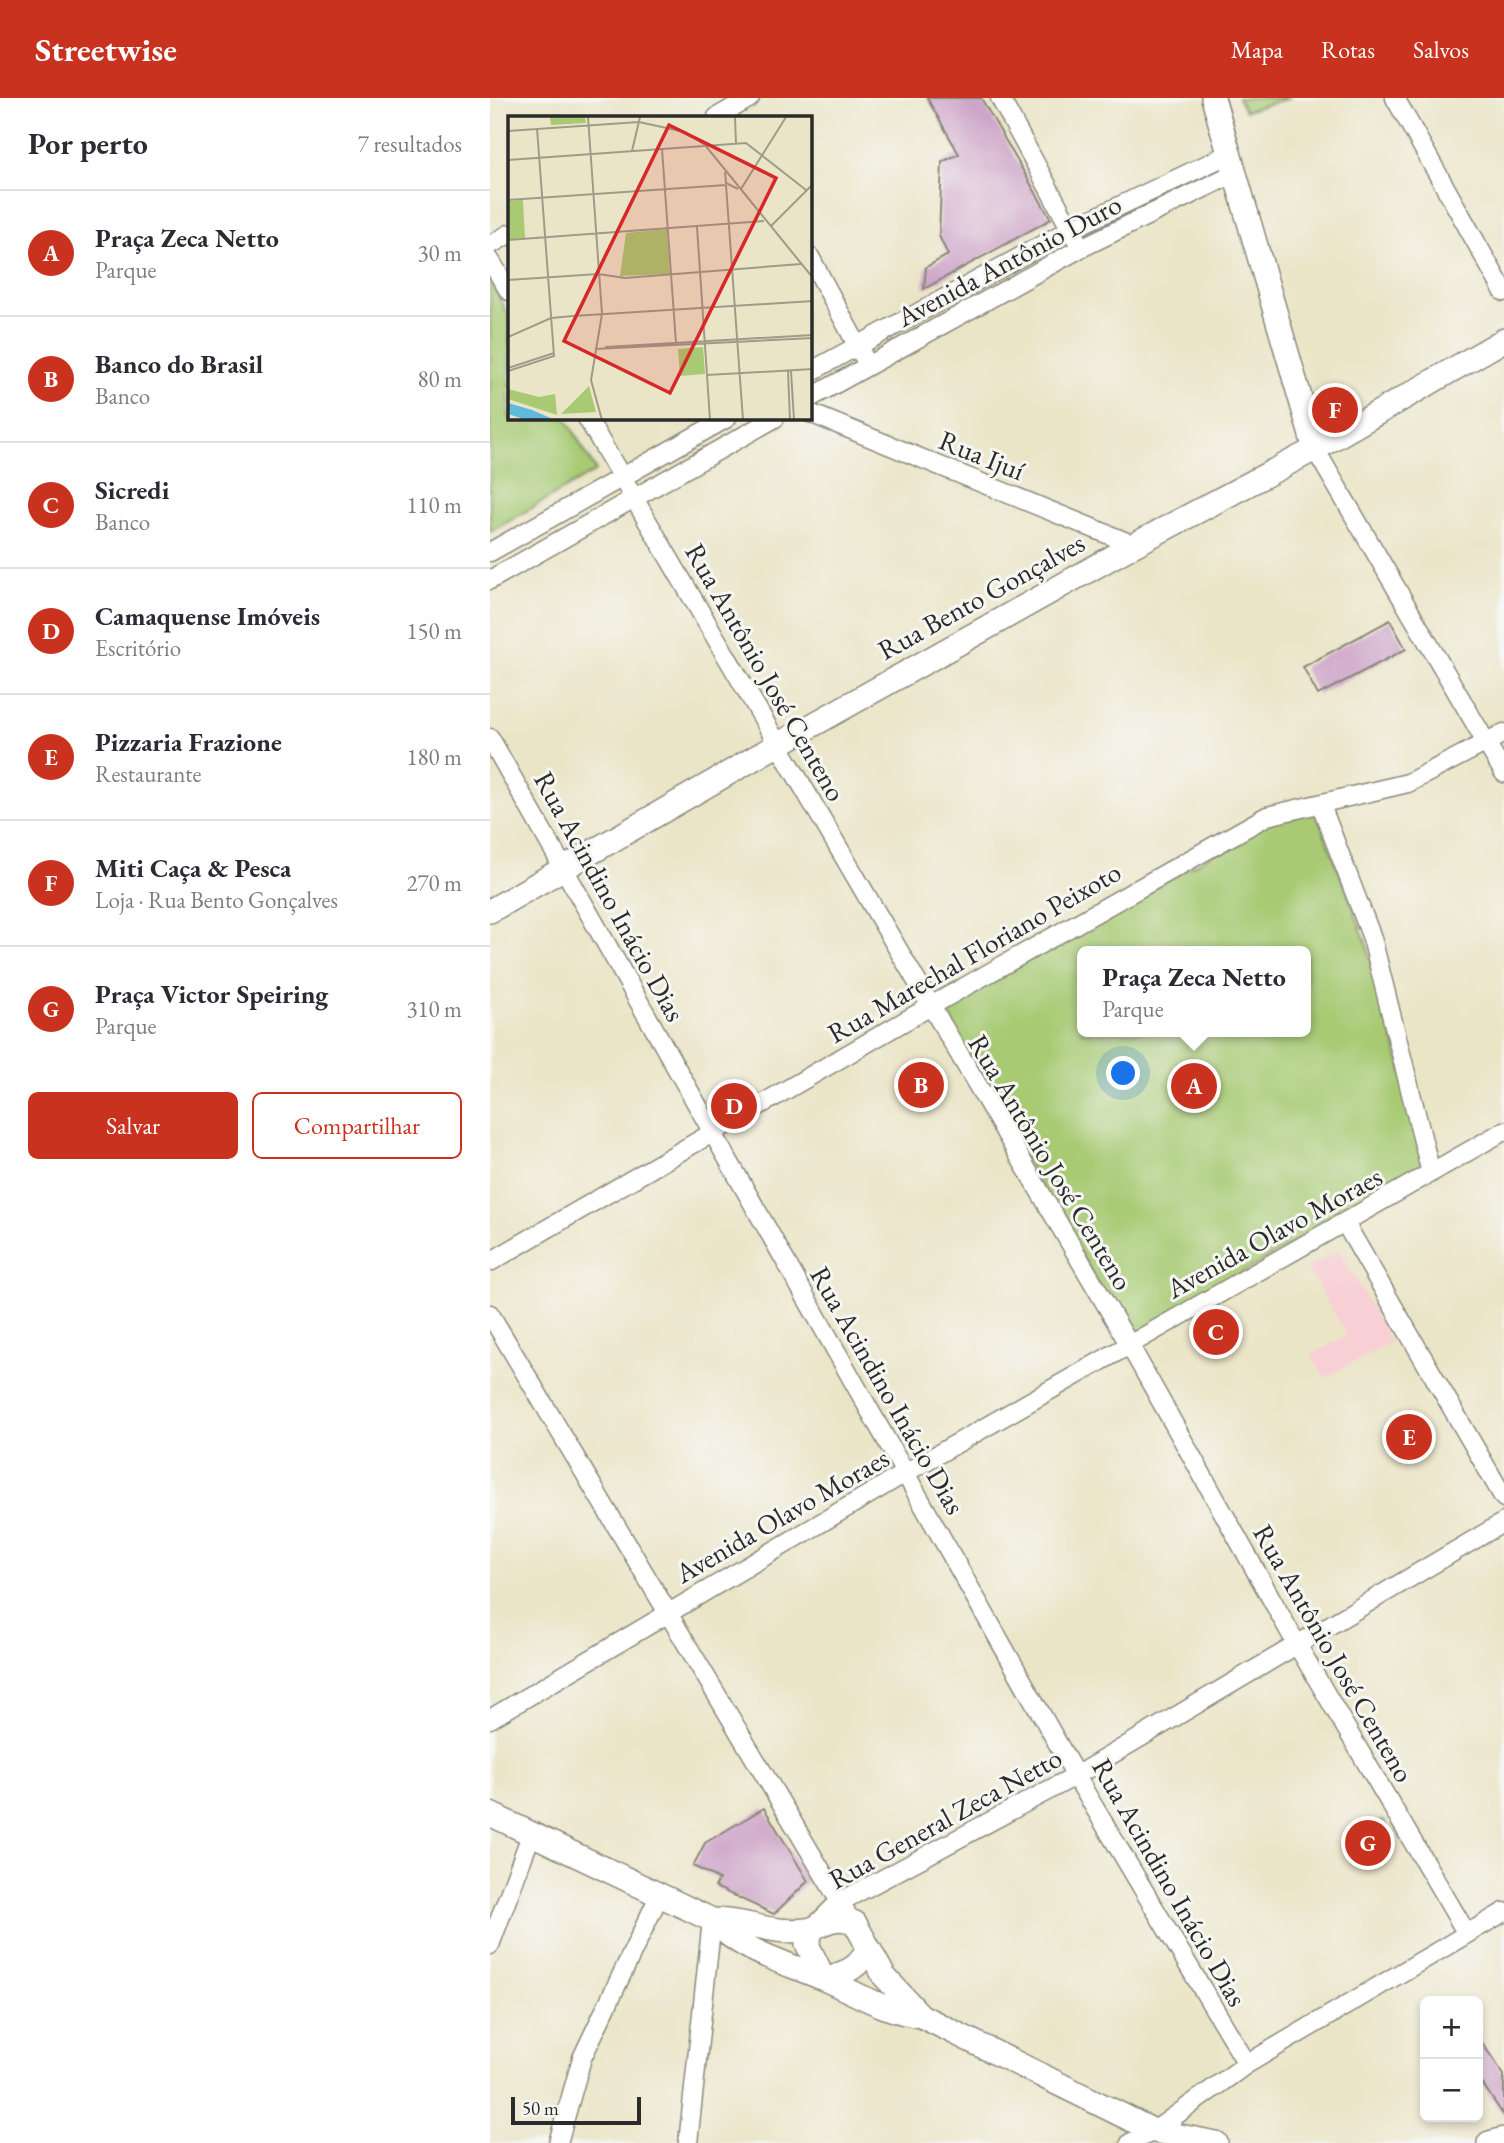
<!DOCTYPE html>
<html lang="pt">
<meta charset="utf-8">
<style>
body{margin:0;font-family:"EB Garamond",serif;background:#f7f7f7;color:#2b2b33}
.controls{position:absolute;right:21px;bottom:21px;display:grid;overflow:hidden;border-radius:10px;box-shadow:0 4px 10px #0003}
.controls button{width:63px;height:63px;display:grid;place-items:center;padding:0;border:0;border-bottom:2px solid #e1e1e2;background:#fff;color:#2b2b33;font:35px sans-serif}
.scale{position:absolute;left:21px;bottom:18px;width:130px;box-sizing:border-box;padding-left:7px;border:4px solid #2b2b2b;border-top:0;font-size:19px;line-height:24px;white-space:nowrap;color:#2b2b2b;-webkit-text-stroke:5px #f6f6f2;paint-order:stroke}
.you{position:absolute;left:634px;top:976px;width:24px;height:24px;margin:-18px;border:5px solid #fff;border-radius:50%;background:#1a73e8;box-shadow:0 0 0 10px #1a73e833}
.badge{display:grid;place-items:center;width:46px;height:46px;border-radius:50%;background:#c8321e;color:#fff;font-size:23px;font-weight:700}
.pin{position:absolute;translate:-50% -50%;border:4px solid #fff;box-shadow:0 2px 7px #0006}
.popup{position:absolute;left:587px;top:848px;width:234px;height:91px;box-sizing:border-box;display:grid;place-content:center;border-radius:10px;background:#fff;filter:drop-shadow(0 2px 5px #0005);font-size:23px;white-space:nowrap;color:#7c7c81}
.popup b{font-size:26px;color:#2b2b33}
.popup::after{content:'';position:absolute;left:50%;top:100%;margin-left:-14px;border:14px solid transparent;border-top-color:#fff}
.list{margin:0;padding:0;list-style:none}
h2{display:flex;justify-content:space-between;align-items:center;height:91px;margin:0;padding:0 28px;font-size:30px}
h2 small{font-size:23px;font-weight:400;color:#7c7c81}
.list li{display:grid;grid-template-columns:46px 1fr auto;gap:21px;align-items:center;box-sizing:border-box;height:126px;padding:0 28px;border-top:2px solid #e1e1e2}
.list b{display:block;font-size:26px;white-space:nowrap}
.list p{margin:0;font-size:23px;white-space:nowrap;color:#7c7c81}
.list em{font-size:23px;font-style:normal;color:#7c7c81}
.actions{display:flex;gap:14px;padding:21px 28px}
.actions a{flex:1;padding:16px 0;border:2px solid #c8321e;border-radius:10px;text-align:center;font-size:24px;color:#c8321e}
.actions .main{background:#c8321e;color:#fff}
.map{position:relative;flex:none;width:1014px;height:2045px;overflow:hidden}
header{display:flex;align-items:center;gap:42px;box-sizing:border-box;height:98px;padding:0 35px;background:#c8321e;color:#fff}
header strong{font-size:33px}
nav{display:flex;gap:38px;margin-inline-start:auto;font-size:24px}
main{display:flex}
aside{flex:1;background:#fff}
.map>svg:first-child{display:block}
.built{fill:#f7cfd4}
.green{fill:#a7ca73;stroke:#697a4f;stroke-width:2;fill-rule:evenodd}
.building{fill:#cea5c9}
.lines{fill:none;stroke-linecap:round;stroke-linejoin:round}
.minor-casing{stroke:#8b887a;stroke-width:21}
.major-casing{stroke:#8b887a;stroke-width:26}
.minor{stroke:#fff;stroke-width:18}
.major{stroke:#fff;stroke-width:23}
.labels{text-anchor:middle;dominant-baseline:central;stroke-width:6;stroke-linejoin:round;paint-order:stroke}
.street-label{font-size:28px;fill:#2b2b2b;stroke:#f6f6f2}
.inset-road{fill:none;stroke:#9e9b89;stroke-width:2}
.view{fill:#d62828;fill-opacity:0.15;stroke:#d62828;stroke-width:3.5}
.inset-edge{fill:none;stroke:#2b2b2b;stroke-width:3.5}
</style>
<header>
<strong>Streetwise</strong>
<nav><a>Mapa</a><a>Rotas</a><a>Salvos</a></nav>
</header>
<main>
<aside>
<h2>Por perto<small>7 resultados</small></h2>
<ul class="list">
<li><span class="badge">A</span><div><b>Praça Zeca Netto</b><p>Parque</p></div><em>30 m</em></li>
<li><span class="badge">B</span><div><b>Banco do Brasil</b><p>Banco</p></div><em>80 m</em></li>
<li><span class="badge">C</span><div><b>Sicredi</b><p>Banco</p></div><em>110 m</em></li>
<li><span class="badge">D</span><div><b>Camaquense Imóveis</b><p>Escritório</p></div><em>150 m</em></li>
<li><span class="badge">E</span><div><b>Pizzaria Frazione</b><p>Restaurante</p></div><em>180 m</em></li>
<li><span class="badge">F</span><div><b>Miti Caça &amp; Pesca</b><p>Loja · Rua Bento Gonçalves</p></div><em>270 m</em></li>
<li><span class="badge">G</span><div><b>Praça Victor Speiring</b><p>Parque</p></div><em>310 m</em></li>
</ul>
<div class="actions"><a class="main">Salvar</a><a>Compartilhar</a></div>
</aside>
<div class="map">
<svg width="1014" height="2045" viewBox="0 0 1014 2045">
<rect width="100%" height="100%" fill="#f6f6f2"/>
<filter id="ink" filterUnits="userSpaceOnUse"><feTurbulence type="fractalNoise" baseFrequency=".0143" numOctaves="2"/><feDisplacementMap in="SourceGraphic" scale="14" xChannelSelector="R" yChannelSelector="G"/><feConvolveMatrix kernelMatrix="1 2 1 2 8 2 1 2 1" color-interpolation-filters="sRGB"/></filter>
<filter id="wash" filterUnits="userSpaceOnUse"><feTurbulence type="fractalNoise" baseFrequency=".00686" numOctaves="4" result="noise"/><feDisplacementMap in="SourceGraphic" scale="28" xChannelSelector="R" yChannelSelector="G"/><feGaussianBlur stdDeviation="1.57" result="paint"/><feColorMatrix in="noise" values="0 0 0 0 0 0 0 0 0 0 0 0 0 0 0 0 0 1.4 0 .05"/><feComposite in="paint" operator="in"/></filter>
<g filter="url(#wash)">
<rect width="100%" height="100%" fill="#ebe5c8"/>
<!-- built -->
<path class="built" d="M849 1152 900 1244 835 1280 821 1257 857 1237 817 1170Z"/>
<!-- green -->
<path class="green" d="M748 0H800L755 13Z
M0 184 19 218V320H76L106 373 0 434Z
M826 713 876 844 938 1064 641 1242 448 912 781 723ZM592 853H816V934H592Z
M893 1722 905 1743 864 1766 851 1746Z"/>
<g id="blocks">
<!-- building -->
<path class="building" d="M437 0H491L561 121 434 191 436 169 458 157 449 138 452 64 469 56Z
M900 522 916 551 828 597 813 569Z
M274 1710 318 1783 284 1816 225 1789 229 1781 203 1768 215 1745Z
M988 1939 1014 1977V2018L988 1979Z"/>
</g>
</g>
<g filter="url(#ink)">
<use href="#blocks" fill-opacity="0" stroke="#8b887a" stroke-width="2"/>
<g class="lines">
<!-- minor casing -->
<g class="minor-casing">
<path id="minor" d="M510 0 586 141
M905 0 1014 194
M227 19 260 0
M0 147 19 136
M320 159 373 258
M0 162 19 193
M320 274 581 131 739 56
M320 300 591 150 745 75
M320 315 644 447
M97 320 639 1246 806 1545 977 1836
M825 351 1014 675
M0 454 237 320
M0 482 285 320
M0 640 594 1692 757 1966
M831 707 882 840 941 1075
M855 1125 1014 1400
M0 1164 439 909 777 718 918 685 1014 635
M0 1216 356 1814
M0 1621 415 1375 1014 1033
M327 1826 348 1805 587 1677 1014 1424
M0 1847 41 1737
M68 2045 92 1960 170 1796
M198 2045 222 1822
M640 2045 664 2033 757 1966 1014 1814"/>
</g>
<!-- major casing -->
<g class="major-casing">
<path id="major" d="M723 0 825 351
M0 813 287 647 644 447 825 351 1014 242
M0 1716 222 1822C253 1855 296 1864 336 1882 368 1896 396 1914 431 1918
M222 1822C261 1822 280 1838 322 1831
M377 1849C371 1871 354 1875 334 1881L317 1846 322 1831C337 1823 349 1817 365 1825L394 1878 431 1918 664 2033 726 2045
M999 2045 1014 2041"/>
</g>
<!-- minor -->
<use href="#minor" class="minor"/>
<!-- major -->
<use href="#major" class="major"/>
</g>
</g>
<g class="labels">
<!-- street labels -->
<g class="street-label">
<text transform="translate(519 162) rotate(-28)">Avenida Antônio Duro</text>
<text transform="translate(492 357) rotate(22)">Rua Ijuí</text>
<text transform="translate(491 498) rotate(-29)">Rua Bento Gonçalves</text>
<text transform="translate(276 574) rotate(60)">Rua Antônio José Centeno</text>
<text transform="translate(120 798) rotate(61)">Rua Acindino Inácio Dias</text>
<text transform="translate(484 854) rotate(-30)">Rua Marechal Floriano Peixoto</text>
<text transform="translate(561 1064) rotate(59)">Rua Antônio José Centeno</text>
<text transform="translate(784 1134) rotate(-29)">Avenida Olavo Moraes</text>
<text transform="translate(398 1292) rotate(60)">Rua Acindino Inácio Dias</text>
<text transform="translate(292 1417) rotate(-30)">Avenida Olavo Moraes</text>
<text transform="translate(844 1555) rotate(60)">Rua Antônio José Centeno</text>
<text transform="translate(455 1720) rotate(-29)">Rua General Zeca Netto</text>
<text transform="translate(680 1784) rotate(60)">Rua Acindino Inácio Dias</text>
</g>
</g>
<!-- overview -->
<g transform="translate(18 18)">
<rect width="304" height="304" fill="#ebe5c8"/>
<path d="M42 1H77L78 7 43 9ZM15 84 17 122 0 124V85ZM159 113 162 158 112 160 118 117ZM195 231 197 258 172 260 170 233ZM81 270 88 296 53 298ZM0 273 31 281 47 278 49 299 0 283Z" fill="#a7ca73"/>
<path d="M0 287 24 294 47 304H18L0 298Z" fill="#5fbadd"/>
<path class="inset-road" d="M80 1 94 198M227 1 228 28M0 15 131 6 177 16 197 29 305 162M154 33 168 227M124 35 132 1M0 44 238 27 298 74M217 56 218 67 230 73M218 69 235 304M233 73 278 1M0 84 218 69M263 110 305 68M189 111 202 304M0 124 256 105M0 164 90 158 117 162 293 148M94 198 83 264 94 304M0 221 43 202 65 200 305 185M97 231 305 219M87 233 305 222M0 252 46 237M0 255 46 240 29 12M280 255 282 304M283 255 286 304M199 259 305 253"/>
<path class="view" d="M161 9 268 62 162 277 56 225Z"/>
<rect width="304" height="304" class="inset-edge"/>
</g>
</svg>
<div class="controls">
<button>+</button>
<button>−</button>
</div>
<div class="scale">50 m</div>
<div class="you"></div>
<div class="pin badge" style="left:704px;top:988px">A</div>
<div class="popup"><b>Praça Zeca Netto</b>Parque</div>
<div class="pin badge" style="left:431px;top:987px">B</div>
<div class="pin badge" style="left:726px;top:1234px">C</div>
<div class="pin badge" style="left:244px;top:1008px">D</div>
<div class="pin badge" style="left:919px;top:1339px">E</div>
<div class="pin badge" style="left:845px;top:312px">F</div>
<div class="pin badge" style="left:878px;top:1745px">G</div>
</div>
</main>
